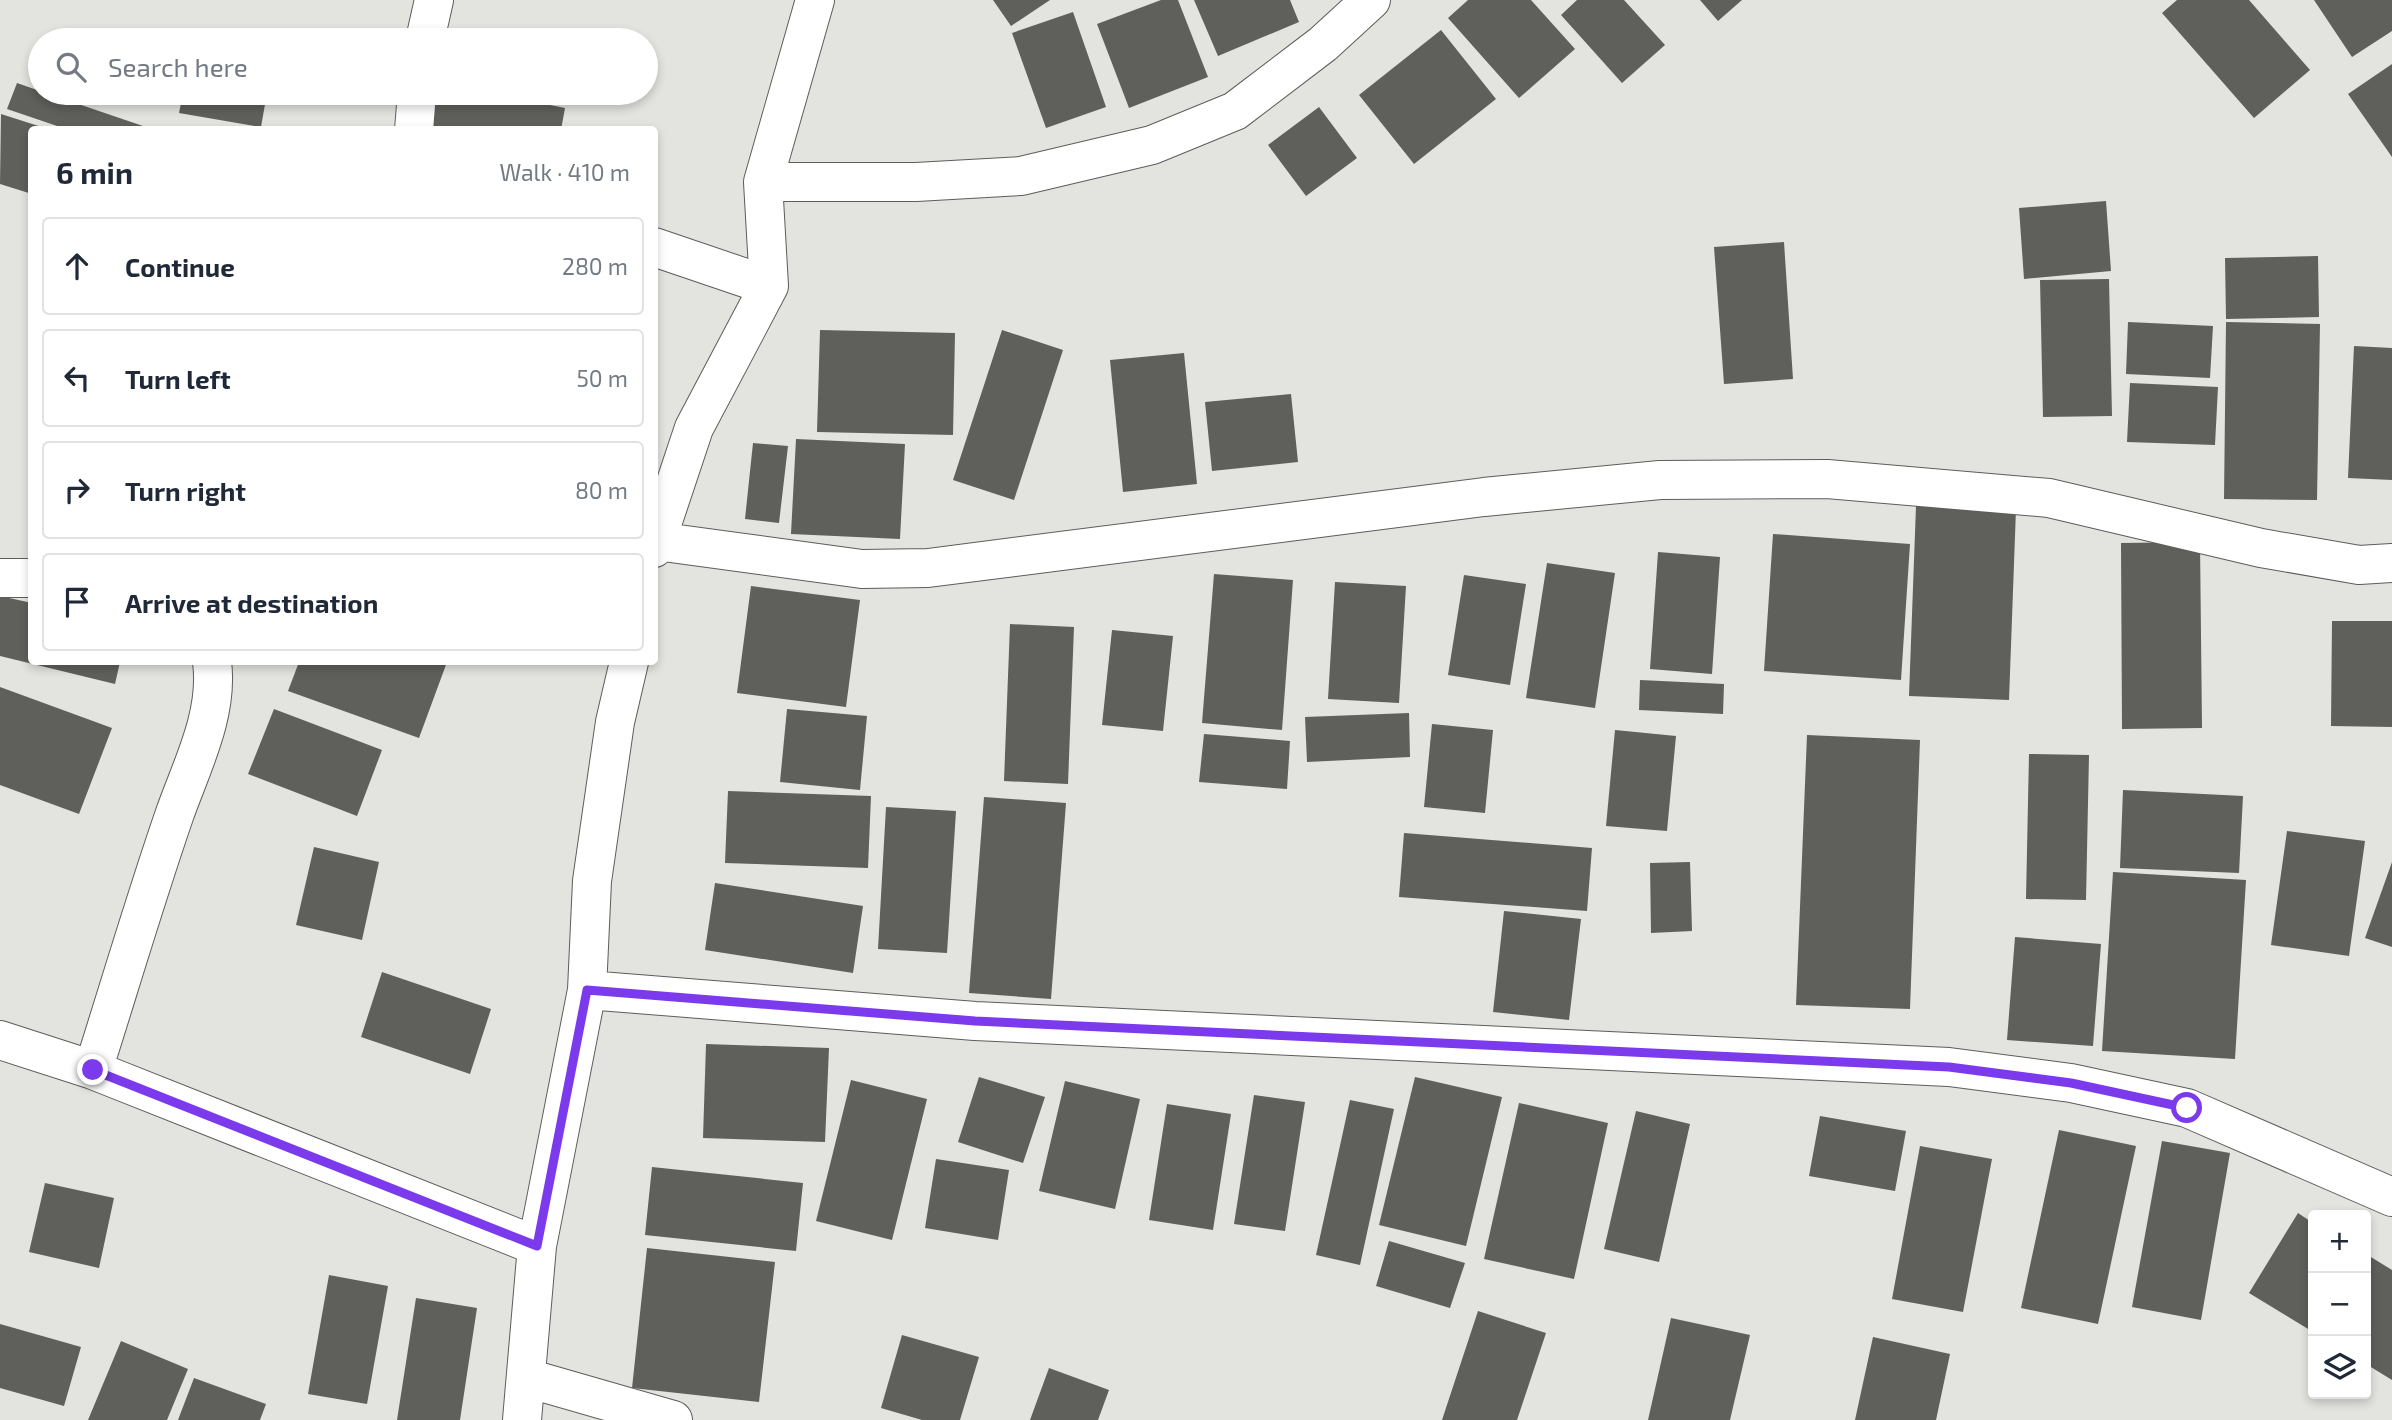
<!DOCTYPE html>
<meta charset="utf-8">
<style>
body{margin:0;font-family:"Exo 2",sans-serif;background:#f2f2f3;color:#1f2937}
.controls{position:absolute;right:21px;bottom:21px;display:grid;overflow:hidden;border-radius:7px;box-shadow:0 4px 10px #0003}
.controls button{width:63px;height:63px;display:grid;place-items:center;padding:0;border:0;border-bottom:2px solid #e0e1e3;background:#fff;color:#1f2937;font:35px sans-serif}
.stop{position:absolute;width:21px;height:21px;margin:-16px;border:5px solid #7c3aed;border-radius:50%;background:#fff}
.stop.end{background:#7c3aed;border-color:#fff;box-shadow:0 2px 7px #0008}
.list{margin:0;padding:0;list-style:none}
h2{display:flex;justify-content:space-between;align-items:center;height:91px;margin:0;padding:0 28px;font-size:30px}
h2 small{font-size:23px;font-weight:400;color:#747a83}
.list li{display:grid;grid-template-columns:46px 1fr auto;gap:21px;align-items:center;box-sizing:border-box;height:98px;margin:0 14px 14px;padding:0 14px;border:2px solid #e0e1e3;border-radius:7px}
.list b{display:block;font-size:26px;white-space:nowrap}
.list em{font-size:23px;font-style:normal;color:#747a83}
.icon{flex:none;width:38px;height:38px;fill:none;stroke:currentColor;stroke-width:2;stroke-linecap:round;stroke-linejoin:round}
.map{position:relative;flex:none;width:2392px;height:1420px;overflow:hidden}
.search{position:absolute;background:#fff;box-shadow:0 4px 10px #0003;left:28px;top:28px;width:630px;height:77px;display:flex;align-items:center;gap:18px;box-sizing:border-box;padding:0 24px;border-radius:38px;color:#747a83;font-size:26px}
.panel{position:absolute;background:#fff;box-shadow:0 4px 10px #0003;left:28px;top:126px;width:630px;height:539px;border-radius:7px}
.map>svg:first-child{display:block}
.building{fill:#5f5f5b}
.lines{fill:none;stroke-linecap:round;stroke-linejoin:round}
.minor-casing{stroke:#5d5d59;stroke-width:40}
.minor{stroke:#fff;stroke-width:38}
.route{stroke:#7c3aed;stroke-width:9}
</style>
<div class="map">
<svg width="2392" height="1420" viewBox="0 0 2392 1420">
<rect width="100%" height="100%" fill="#e3e3df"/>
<!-- building -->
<path class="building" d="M993 0H1050L1011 26Z
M1161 0H1178L1208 77 1129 108 1097 24Z
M1194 0H1290L1299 22 1218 56Z
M1468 0H1531L1575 49 1519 98 1448 18Z
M1577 0H1624L1665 45 1622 83 1561 15Z
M1700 0H1742L1718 21Z
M2177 0H2249L2310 70 2254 118 2162 13Z
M2314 0H2392V31L2352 57Z
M1073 12 1106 107 1046 128 1012 33Z
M194 29 251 39V40H192Z
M1441 30 1496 99 1414 164 1359 95Z
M2392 64V157L2348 94Z
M17 83 40 91V93H46L143 126 142 130H69L7 109Z
M183 93H267L261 127 179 113Z
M437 93H491L565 108 561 130H430Z
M1319 107 1357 158 1306 196 1268 145Z
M1 114 48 129 32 130V194L0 184Z
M2106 201 2111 271 2024 279 2019 208Z
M1784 242 1793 379 1724 384 1714 247Z
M2318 256 2319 317 2226 319 2225 258Z
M2109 279 2112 416 2043 417 2040 280Z
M2128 322 2213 326 2210 378 2126 374Z
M2226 322 2320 324 2317 500 2224 499Z
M820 330 955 333 953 435 817 432Z
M1002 330 1063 350 1014 500 953 480Z
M2354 346 2392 348V480L2348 478Z
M1184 353 1197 484 1123 492 1110 360Z
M2130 383 2218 387 2215 445 2127 442Z
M1291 394 1298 462 1212 471 1205 402Z
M796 439 905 444 900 539 791 534Z
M753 443 788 446 779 523 745 519Z
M1916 506 2016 509 2009 700 1909 696Z
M1773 534 1910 544 1901 680 1764 671Z
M2200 542 2202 728 2122 729 2121 543Z
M1658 552 1720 557 1712 674 1650 669Z
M1547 563 1615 573 1595 708 1526 698Z
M1214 574 1293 580 1282 730 1202 723Z
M1464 575 1526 584 1510 685 1448 675Z
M1335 582 1406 586 1399 703 1328 699Z
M751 586 860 600 846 707 737 693Z
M0 596 32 603V662H120L115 684 0 656Z
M2332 621H2392V727L2331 726Z
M1010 624 1074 627 1068 784 1004 781Z
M1112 630 1173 636 1163 731 1102 725Z
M299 662H447L419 738 288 691Z
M1640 680 1724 684 1723 714 1639 710Z
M0 687 112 728 79 814 0 785Z
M274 709 382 750 357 816 248 774Z
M787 709 867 716 860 790 780 782Z
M1409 713 1410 757 1307 762 1305 717Z
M1432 724 1493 730 1485 813 1424 807Z
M1615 730 1676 736 1667 831 1606 826Z
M1204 734 1290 741 1287 789 1199 782Z
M1807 735 1920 740 1910 1009 1796 1005Z
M2029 754 2089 755 2086 900 2026 899Z
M2123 790 2243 796 2239 873 2120 868Z
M728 791 871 796 868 868 725 863Z
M984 797 1066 803 1051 999 969 993Z
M886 807 956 811 947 953 878 949Z
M2287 831 2365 841 2349 956 2271 945Z
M1404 833 1592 848 1587 911 1399 897Z
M314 847 379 862 362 940 296 925Z
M1690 862 1692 931 1651 933 1650 863Z
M2392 862V947L2365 938Z
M2113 872 2246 880 2235 1059 2102 1051Z
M715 883 863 906 853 973 705 950Z
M1504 911 1581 919 1569 1020 1493 1012Z
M2015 937 2101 944 2093 1046 2007 1040Z
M382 972 491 1009 470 1074 361 1037Z
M706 1044 829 1048 825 1142 703 1138Z
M979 1077 1045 1097 1023 1163 958 1142Z
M1415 1077 1502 1097 1466 1246 1379 1225Z
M851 1080 927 1099 892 1240 816 1221Z
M1065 1081 1140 1099 1115 1209 1039 1191Z
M1254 1095 1305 1102 1285 1231 1234 1224Z
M1350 1100 1394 1109 1360 1265 1316 1255Z
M1519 1103 1608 1123 1574 1279 1484 1259Z
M1167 1104 1231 1114 1213 1230 1149 1220Z
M1636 1111 1690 1124 1659 1262 1604 1249Z
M1820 1116 1906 1131 1895 1191 1809 1176Z
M2059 1130 2136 1146 2098 1324 2021 1308Z
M2162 1141 2230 1153 2201 1320 2132 1307Z
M1920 1146 1992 1159 1963 1312 1892 1299Z
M936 1159 1009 1170 998 1240 925 1228Z
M652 1167 803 1183 796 1251 645 1235Z
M45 1183 114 1198 99 1268 29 1252Z
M2298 1213 2313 1223V1332L2249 1293Z
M1389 1241 1465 1263 1450 1308 1376 1286Z
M647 1248 775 1262 759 1402 632 1388Z
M2366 1254 2392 1270V1380L2366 1364Z
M329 1275 388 1286 367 1404 308 1394Z
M416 1298 477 1308 460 1420H397Z
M1478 1311 1546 1333 1517 1420H1442Z
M1671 1318 1750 1335 1730 1420H1648Z
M0 1324 81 1347 64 1406 0 1388Z
M902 1335 979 1357 960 1420H922L881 1408Z
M1873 1337 1950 1354 1936 1420H1855Z
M121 1341 188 1369 167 1420H88Z
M1049 1368 1109 1390 1098 1420H1030Z
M194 1378 266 1404 260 1420H178Z"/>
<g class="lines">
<!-- minor casing -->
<g class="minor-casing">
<path id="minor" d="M425 40 434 0
M414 130 417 93
M763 182H916L1021 176 1152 145 1235 111 1323 44 1371 0
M654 247 769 286
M656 541 862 569 928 568 1484 497 1660 480 1827 479 2049 498 2261 548 2359 565 2392 563
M654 548 694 428 769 286 763 182 815 0
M0 578H32
M587 990 975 1021 1949 1067 2071 1083 2187 1108 2392 1197
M0 1040 93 1070 537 1246
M93 1070C120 985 145 900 174 816 191 767 219 715 212 662
M527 1378 673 1420
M522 1420 537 1246 587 990 592 881 615 722 629 662"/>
</g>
<!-- minor -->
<use href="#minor" class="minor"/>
</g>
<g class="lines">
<!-- route -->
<path class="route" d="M93 1070 537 1246 587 990 975 1021 1949 1067 2071 1083 2187 1108"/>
</g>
</svg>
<div class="controls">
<button>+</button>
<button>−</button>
<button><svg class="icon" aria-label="layers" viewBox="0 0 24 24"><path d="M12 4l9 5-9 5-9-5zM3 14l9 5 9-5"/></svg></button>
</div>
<div class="stop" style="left:2187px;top:1108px"></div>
<div class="stop end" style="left:93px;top:1070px"></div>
<div class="search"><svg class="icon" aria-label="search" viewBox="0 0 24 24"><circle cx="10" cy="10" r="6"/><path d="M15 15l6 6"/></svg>Search here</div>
<section class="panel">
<h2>6 min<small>Walk · 410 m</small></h2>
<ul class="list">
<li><svg class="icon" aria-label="ahead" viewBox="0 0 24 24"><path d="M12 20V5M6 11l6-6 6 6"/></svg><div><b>Continue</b></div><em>280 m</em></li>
<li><svg class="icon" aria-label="left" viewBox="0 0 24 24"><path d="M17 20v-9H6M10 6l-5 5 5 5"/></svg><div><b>Turn left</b></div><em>50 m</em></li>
<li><svg class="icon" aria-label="right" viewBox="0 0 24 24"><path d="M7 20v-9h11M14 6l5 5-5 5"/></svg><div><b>Turn right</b></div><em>80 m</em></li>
<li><svg class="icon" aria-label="arrive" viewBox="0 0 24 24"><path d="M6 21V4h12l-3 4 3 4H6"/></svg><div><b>Arrive at destination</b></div></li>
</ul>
</section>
</div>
